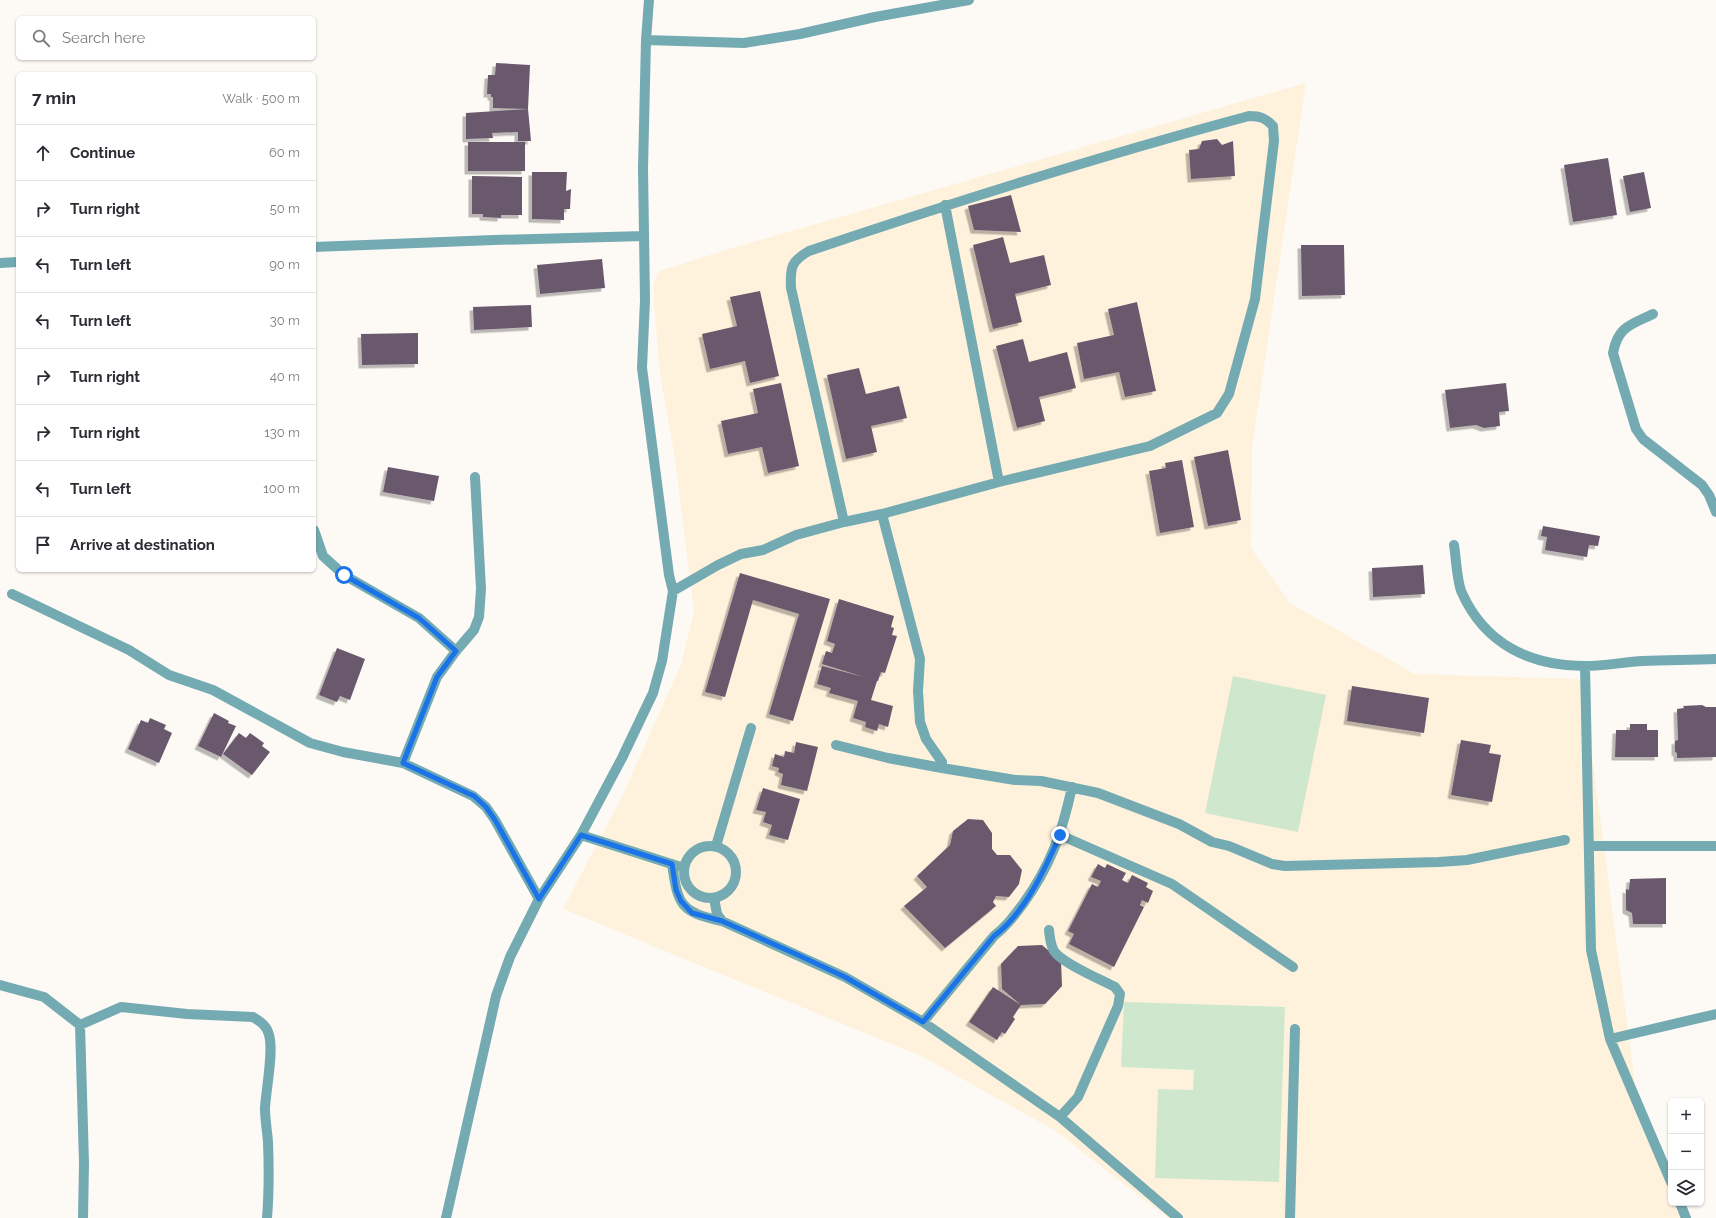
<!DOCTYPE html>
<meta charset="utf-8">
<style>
body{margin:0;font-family:Raleway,sans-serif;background:#f7f7f7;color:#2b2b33}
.controls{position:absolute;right:12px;bottom:12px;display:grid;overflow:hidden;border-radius:6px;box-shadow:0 1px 3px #0004}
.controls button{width:36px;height:36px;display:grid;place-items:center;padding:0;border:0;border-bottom:1px solid #e1e1e2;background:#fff;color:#2b2b33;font:20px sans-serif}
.stop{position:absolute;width:12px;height:12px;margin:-9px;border:3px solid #1a73e8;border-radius:50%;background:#fff}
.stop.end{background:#1a73e8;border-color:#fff;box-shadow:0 1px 4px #0008}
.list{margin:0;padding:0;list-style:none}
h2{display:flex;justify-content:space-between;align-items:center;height:52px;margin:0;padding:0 16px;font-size:17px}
h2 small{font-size:13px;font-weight:400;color:#7c7c81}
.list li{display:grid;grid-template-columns:26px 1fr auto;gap:12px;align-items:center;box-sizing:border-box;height:56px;padding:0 16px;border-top:1px solid #e1e1e2}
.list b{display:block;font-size:15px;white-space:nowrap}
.list em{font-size:13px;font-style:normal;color:#7c7c81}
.icon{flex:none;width:22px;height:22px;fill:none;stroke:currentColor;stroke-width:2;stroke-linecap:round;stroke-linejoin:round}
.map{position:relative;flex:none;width:1716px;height:1218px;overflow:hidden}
.search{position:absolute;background:#fff;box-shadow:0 1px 3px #0004;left:16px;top:16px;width:300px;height:44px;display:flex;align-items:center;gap:10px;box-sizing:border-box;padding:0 14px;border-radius:6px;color:#7c7c81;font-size:15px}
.panel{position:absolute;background:#fff;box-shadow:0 1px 3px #0004;left:16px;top:72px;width:300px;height:500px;border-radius:6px}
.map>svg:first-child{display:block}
.built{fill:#fff2dd}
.green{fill:#cfe7cd}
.building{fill:#6a586d;filter:url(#shadow)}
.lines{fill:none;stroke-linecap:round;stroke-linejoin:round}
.minor{stroke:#74aab2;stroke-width:10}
.route{stroke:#1a73e8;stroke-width:5}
</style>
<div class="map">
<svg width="1716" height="1218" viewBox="0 0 1716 1218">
<defs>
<filter id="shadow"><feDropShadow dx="-3.5" dy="3.5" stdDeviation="0" flood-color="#0004"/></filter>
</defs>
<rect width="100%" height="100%" fill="#fdfaf5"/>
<!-- built -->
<path class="built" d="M1306 83 1252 448 1251 548 1290 603 1415 674 1582 679 1640 1121 1671 1193V1203H1675L1682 1218H1168L1054 1130 923 1057 563 909 624 792 681 664 694 611 675 459 659 368 653 286 659 271 732 248Z"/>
<!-- green -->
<path class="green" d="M1233 676 1326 695 1298 832 1205 813Z
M1124 1002 1285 1007 1279 1182 1155 1178 1158 1089 1193 1090 1194 1070 1121 1067Z"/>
<!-- building -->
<path class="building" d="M496 63 530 65 528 109 531 141H518V132L492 133 493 138 466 139V113L528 109 493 108V97H491V94H487L488 75H495Z
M1217 139 1222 145 1233 141 1235 176 1191 179 1189 150 1199 149 1202 141Z
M468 142H525V171H468Z
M1608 158 1617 215 1573 222 1564 165Z
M532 172H567L566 191 571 189 570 209H564V220L532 219Z
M1644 172 1651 208 1630 212 1623 176Z
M472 176 522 177V215H501V218L483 217V214H472Z
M1011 195 1021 232 974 230 968 206Z
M1003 237 1010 263 1044 255 1051 285 1015 294 1022 322 993 329 973 245Z
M1301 245H1344L1345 295 1302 296Z
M602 259 605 288 540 294 537 265Z
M760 291 779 376 750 383 745 361 710 369 702 334 737 326 730 297Z
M1137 302 1156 391 1125 397 1119 372 1084 379 1077 343 1114 335 1108 309Z
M531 305 532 327 474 330 473 307Z
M418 333V364L362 365 361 334Z
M1023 339 1029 362 1067 352 1076 388 1039 397 1045 421 1017 428 996 346Z
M859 368 866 394 899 386 907 418 871 426 877 452 846 459 827 375Z
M781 383 799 466 768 473 762 447 728 454 721 421 758 413 753 389Z
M1506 383 1509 411 1499 412 1500 426 1484 428 1476 425 1450 428 1445 390Z
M1228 450 1241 520 1208 526 1194 457Z
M1182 460 1194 527 1160 533 1149 471 1166 468 1165 463Z
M388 467 439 476 434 501 383 492Z
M1543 526 1600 536 1598 546 1589 545 1587 557 1545 550 1547 537 1541 536Z
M1423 565 1425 594 1373 597 1372 568Z
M740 573 830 599 793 721 769 714 799 614 753 600 725 697 705 692Z
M839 599 894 616 891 627 894 628 892 635 897 636 885 673 881 672 878 681H877L871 700 893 706 888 727 879 724 877 731 865 727 866 722 853 718 858 701 829 693 831 688 817 684 822 666 864 677 822 664 826 651 832 653 835 644 827 641Z
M337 648 365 659 350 700 340 696 337 702 319 695Z
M1352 686 1429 698 1424 733 1347 721Z
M1702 705 1706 707H1716V757L1677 758V753L1675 752V741L1678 740 1677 709 1684 708 1683 706Z
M214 713 229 721 228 723 236 726 221 757 198 746Z
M150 718 166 725 164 729 172 733 159 763 128 749 141 720 148 723Z
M1630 724H1647V730H1658V757H1615L1616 730H1630Z
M239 733 246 738 250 733 264 743 262 746 270 752 252 775 223 754Z
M1461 740 1491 745 1489 753 1501 755 1492 802 1451 795Z
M796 742 818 747 807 791 781 785 783 774 778 772 779 768 772 766 775 754 784 757 785 751 794 753Z
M763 788 800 799 788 840 769 835 772 825 763 822 766 812 756 810Z
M968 819 983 820 992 833V849L997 855H1010L1022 870 1019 884 1009 897 996 896 993 902 996 906 945 948 904 906 927 887 917 876 950 845 953 831Z
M1098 864 1105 868 1107 864 1126 873 1122 880 1128 883 1132 875 1148 883 1146 887 1153 891 1148 903 1142 900 1140 905 1144 907 1114 967 1069 944 1074 934 1068 931 1092 884 1098 887 1101 881 1091 877Z
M1666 878V924H1633L1632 913 1626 910V889L1629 890 1630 879Z
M1042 945 1061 961 1062 986 1045 1004 1021 1005 1013 1017 1015 1019 1005 1034 1002 1032 997 1040 969 1022 993 987 1021 1005 1002 989 1001 964 1018 946Z"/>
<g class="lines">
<!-- minor -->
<path class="minor" d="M646 40 744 43 800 34 875 17 969 0
M945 205 999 482
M314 247 494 240 644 236
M0 263 18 262
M1653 314C1631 325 1618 326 1613 353L1636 429 1643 439 1702 485 1709 495 1716 512
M882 514 920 659 918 691 920 722 926 739 942 762V768
M314 530 323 556 344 575 419 618 456 651
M1454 545C1456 557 1457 583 1462 593 1485 644 1530 666 1585 666 1604 666 1624 662 1643 661 1667 660 1692 660 1716 659
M673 591 718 565 741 554 763 550 796 535 844 522 882 514 999 482 1150 446 1217 413 1229 394 1255 299 1274 141 1273 126C1265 118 1260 116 1249 116 1100 156 954 202 809 251 791 261 790 268 791 288L844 522
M12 594 129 650 169 675 213 690 310 743 343 752 403 763 473 796 486 807 495 820 539 899
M1585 666 1591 950 1610 1039 1671 1182
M836 745 888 758 942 768 1015 780 1041 781 1098 793 1179 824 1212 842 1229 846 1272 864 1285 866 1439 862 1467 860 1565 840
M403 763 437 677 456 651 474 630 479 617 481 589 475 477
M581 835 684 868
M1060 835 1172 884 1293 967
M684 872a26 26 0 1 1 52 0a26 26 0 1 1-52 0Z
M716 846 751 728
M1589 846H1716
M672 864C678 905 680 912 722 921
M714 898 717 914 722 921 845 977 923 1022 1060 1117 1178 1218
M1049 930C1050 938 1050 944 1054 951 1063 964 1100 979 1115 987L1120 994 1118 1006 1078 1097 1060 1117
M0 985 44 997 80 1025 121 1007 187 1014 253 1017C261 1022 267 1026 269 1035 274 1051 266 1089 265 1108 265 1119 267 1130 268 1142 269 1167 269 1193 267 1218
M923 1022 994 936C1006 927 1014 916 1023 904 1051 865 1062 833 1072 787
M80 1025 84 1163 83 1218
M1610 1039 1716 1014
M1680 1203 1686 1218
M446 1218 496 996 510 957 539 899 581 835 622 758 653 693 662 661 673 591 669 575 642 368 645 300 643 168 646 40 649 0
M1290 1218 1295 1029"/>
</g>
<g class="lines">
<!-- route -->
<path class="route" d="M344 575 419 618 456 651 437 677 403 763 474 796 486 807 495 820 539 899 581 835 672 864 676 890 681 901 692 913 722 921 798 955 845 977 923 1022 994 936C1025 913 1045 869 1060 835"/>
</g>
</svg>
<div class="controls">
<button>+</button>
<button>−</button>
<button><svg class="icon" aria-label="layers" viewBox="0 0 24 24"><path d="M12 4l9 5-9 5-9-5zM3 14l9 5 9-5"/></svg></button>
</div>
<div class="stop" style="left:344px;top:575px"></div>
<div class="stop end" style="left:1060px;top:835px"></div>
<div class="search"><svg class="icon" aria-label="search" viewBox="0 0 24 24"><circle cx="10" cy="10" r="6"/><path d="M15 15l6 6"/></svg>Search here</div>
<section class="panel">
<h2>7 min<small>Walk · 500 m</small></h2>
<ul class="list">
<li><svg class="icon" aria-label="ahead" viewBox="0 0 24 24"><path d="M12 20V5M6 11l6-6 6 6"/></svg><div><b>Continue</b></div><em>60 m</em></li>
<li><svg class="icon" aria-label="right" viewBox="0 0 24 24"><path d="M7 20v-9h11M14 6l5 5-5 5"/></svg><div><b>Turn right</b></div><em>50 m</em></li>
<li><svg class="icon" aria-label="left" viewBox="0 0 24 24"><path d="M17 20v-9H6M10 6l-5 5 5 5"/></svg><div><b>Turn left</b></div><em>90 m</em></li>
<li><svg class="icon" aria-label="left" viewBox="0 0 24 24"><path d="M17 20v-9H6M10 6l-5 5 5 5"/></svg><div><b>Turn left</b></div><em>30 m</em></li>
<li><svg class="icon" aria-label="right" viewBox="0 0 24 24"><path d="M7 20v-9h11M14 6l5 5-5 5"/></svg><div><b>Turn right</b></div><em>40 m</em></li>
<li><svg class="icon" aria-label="right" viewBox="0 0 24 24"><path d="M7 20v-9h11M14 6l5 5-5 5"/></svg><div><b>Turn right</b></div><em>130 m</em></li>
<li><svg class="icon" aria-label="left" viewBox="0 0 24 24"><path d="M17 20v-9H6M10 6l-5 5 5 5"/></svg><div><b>Turn left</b></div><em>100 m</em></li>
<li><svg class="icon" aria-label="arrive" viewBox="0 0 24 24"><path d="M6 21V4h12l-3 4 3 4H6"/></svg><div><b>Arrive at destination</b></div></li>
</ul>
</section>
</div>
